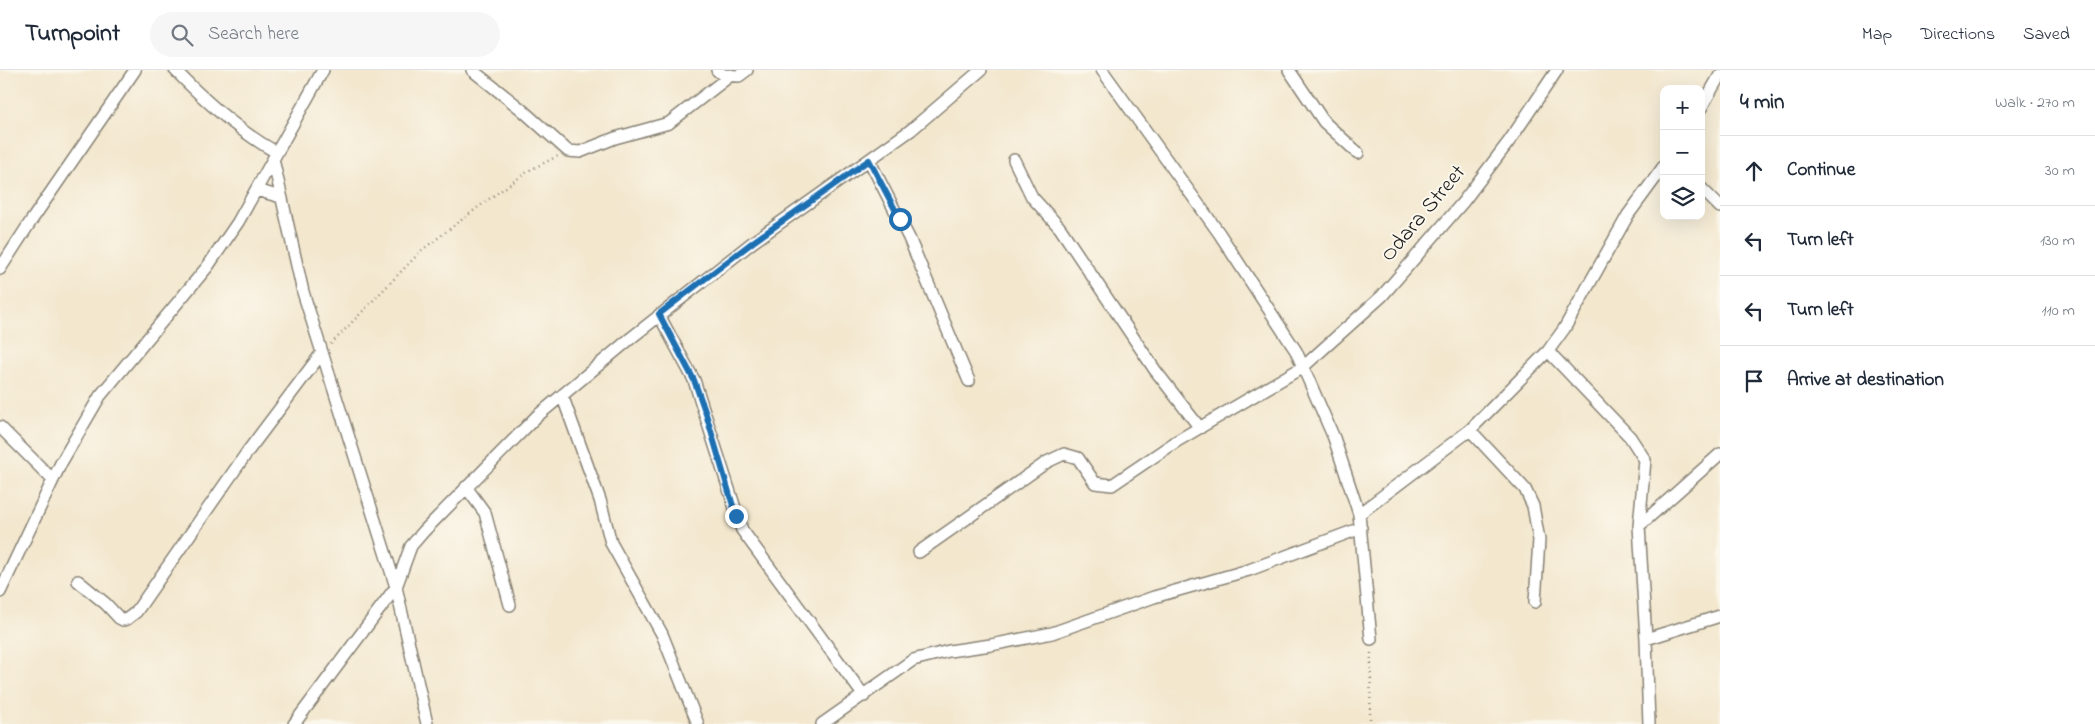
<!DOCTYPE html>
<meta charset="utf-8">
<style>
body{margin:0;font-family:"Indie Flower",sans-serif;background:#f6f6f7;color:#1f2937}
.controls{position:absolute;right:15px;top:15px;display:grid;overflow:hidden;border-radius:10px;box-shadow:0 5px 20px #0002}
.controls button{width:45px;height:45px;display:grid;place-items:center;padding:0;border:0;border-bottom:1px solid #e0e1e3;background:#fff;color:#1f2937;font:25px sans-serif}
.stop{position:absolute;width:15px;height:15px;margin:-11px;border:4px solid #1f6fb2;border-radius:50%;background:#fff}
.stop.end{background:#1f6fb2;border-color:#fff;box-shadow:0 1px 5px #0008}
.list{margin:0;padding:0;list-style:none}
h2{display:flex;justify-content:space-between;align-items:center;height:65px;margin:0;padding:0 20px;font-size:21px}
h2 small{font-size:16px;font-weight:400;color:#747a83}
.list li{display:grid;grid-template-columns:32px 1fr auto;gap:15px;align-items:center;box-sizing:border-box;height:70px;padding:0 20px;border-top:1px solid #e0e1e3}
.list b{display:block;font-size:19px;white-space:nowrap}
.list em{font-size:16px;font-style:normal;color:#747a83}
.icon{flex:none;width:28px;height:28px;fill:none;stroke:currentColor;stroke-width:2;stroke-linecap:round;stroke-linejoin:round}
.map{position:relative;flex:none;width:1720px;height:654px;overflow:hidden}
header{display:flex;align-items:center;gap:30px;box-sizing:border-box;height:70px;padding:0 25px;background:#fff;border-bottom:1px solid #e0e1e3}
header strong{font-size:24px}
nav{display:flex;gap:28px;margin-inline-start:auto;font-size:18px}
.search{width:350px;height:45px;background:#f6f6f7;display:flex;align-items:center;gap:12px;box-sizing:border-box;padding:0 18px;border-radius:28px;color:#747a83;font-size:19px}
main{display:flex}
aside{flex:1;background:#fff}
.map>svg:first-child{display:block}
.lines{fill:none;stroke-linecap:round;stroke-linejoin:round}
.minor-casing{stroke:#888275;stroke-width:14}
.path{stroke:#888275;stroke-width:2.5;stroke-dasharray:1 4;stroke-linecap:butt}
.minor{stroke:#fff;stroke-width:11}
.route{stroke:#1f6fb2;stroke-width:6}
.labels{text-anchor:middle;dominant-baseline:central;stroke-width:4;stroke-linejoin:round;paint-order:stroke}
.street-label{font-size:22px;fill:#1c1c1c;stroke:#fbf7ec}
</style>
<header>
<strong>Turnpoint</strong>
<div class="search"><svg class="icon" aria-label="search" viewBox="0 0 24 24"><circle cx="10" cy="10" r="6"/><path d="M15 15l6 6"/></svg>Search here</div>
<nav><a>Map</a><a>Directions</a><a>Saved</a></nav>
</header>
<main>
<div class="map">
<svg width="1720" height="654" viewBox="0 0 1720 654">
<rect width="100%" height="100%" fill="#fbf7ec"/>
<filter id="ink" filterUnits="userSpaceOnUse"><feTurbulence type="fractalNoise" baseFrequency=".02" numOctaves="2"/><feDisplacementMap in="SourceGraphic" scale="10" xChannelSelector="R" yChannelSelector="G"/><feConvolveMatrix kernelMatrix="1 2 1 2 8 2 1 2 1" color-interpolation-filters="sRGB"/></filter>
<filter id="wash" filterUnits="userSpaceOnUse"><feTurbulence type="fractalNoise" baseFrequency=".0096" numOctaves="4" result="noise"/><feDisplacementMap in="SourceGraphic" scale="20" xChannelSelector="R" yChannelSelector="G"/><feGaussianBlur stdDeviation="1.12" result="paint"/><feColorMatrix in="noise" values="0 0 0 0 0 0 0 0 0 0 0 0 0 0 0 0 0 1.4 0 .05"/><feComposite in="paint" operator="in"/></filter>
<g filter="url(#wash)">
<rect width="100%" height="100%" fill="#f3e7ce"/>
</g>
<g filter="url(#ink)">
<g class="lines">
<!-- minor casing -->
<g class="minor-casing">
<path id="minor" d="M175 0C205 31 238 61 276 82
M472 0 521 39 568 81 580 82 615 68 669 53 731 5
M717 0 723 5 739 6 747 0
M1102 0 1219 163 1296 281 1334 368 1359 444 1371 569
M1289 0 1324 52 1358 83
M1701 38 1720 5
M273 89 303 222 396 517 427 654
M869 90 909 168 969 311
M1014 90 1032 127 1060 158 1155 300 1200 358
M1701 118 1720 137
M256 120 281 127
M0 199 31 151 135 0
M659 245 694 310 742 460 864 626
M1548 281 1630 367 1645 390 1639 456 1646 569 1720 546
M562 325 600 430 611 473 662 564 698 654
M0 357 53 410
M1470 360 1525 419 1533 436 1539 470 1535 532
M466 417 485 443 510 535
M1359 444 1470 360 1548 281 1564 259 1628 145 1664 96
M1639 456 1720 384
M919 482 1047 392 1064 384 1078 388 1095 413 1112 415 1177 371 1303 297 1382 226 1463 132 1510 70 1557 0
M78 511 106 534 119 548 123 550 127 549 136 542 248 381 321 284
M0 522 61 393 100 326 208 196 238 152 323 0
M1646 569 1649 654
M294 654 396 517 411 476 424 461 536 347 631 268 753 172 911 60 981 0
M822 654 913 590 949 581 991 575 1052 563 1154 527 1249 500 1361 458"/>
</g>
<!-- path -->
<path class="path" d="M331 274 422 180 489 129 530 100 558 86
M1370 654 1371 581"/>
<!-- minor -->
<use href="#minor" class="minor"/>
</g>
</g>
<g class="lines" filter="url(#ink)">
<!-- route -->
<path class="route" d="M736 446 706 344 694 310 659 244 753 172 869 90 900 149"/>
</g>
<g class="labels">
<!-- street labels -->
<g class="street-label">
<text transform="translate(1424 144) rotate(-50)">Odara Street</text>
</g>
</g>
</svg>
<div class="controls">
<button>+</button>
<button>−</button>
<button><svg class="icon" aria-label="layers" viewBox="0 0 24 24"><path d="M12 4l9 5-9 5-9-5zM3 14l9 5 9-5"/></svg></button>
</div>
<div class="stop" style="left:900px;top:149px"></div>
<div class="stop end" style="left:736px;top:446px"></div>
</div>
<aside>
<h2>4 min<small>Walk · 270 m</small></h2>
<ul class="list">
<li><svg class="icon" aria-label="ahead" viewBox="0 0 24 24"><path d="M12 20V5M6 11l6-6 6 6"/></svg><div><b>Continue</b></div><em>30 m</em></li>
<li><svg class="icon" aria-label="left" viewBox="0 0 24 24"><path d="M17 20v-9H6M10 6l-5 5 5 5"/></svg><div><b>Turn left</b></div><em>130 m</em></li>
<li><svg class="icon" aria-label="left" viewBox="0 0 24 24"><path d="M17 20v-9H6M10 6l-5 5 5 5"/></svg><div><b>Turn left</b></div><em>110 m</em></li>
<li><svg class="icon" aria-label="arrive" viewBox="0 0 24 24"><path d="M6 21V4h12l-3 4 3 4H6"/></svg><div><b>Arrive at destination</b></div></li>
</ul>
</aside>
</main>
